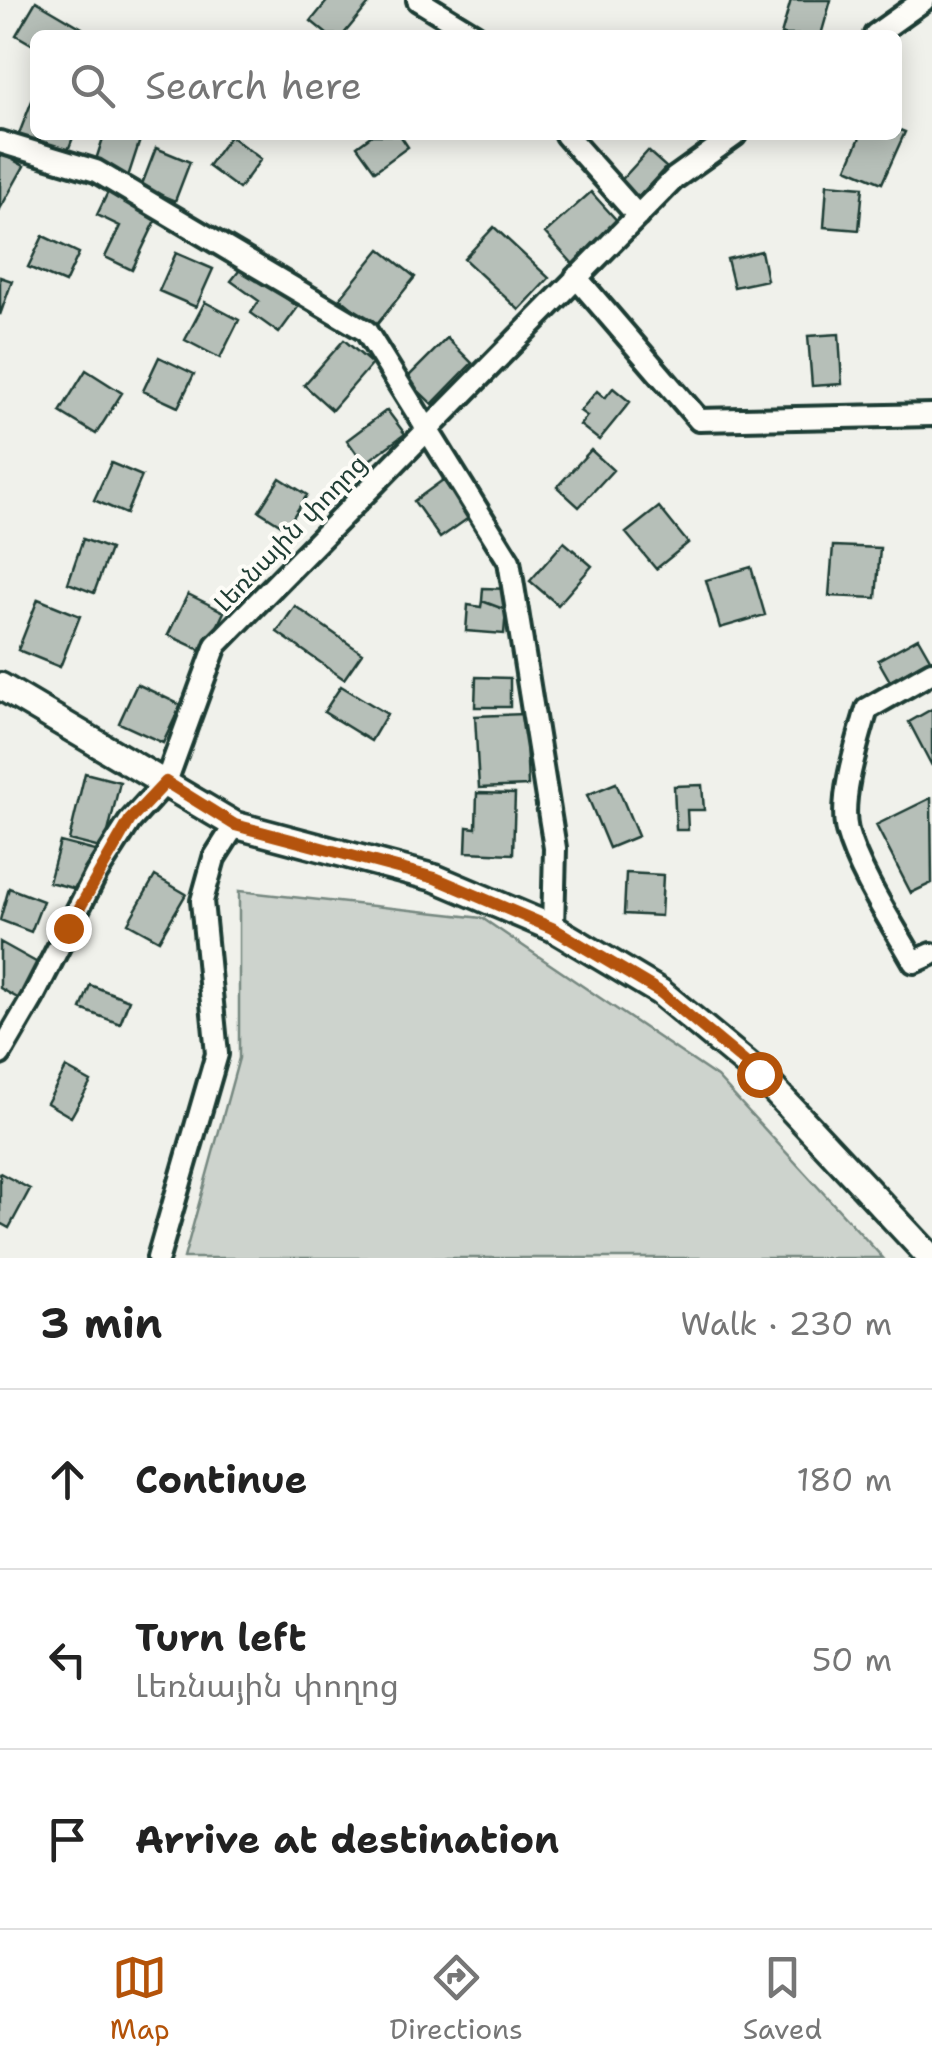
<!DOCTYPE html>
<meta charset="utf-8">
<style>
body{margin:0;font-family:"Shantell Sans","Noto Sans Armenian",sans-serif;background:#f2f2f2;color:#222}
.stop{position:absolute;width:30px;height:30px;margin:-22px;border:8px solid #b45309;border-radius:50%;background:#fff}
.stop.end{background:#b45309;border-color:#fff;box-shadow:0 2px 10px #0008}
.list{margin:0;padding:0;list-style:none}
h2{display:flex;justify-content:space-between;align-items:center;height:130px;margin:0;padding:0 40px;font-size:42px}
h2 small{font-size:32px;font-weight:400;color:#767676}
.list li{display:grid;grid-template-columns:65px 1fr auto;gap:30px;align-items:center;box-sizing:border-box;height:180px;padding:0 40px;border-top:2px solid #e0e0e0}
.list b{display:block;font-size:38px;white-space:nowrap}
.list p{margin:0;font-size:32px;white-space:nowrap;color:#767676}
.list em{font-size:32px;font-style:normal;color:#767676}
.icon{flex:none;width:55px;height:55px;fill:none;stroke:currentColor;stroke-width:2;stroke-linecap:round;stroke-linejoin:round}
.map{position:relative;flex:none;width:932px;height:1258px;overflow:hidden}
.search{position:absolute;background:#fff;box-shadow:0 5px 25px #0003;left:30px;right:30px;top:30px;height:110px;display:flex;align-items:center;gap:25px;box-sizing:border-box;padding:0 35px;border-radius:15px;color:#767676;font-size:38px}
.sheet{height:670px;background:#fff}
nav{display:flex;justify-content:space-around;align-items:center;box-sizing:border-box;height:140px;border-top:2px solid #e0e0e0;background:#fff;font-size:28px;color:#767676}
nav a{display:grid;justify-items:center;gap:5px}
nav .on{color:#b45309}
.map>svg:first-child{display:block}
.green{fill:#cdd3cd;stroke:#768880;stroke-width:2.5}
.building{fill:#b6bfb8;stroke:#1f3d34;stroke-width:2.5}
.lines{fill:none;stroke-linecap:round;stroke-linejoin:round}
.minor-casing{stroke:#1f3d34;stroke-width:28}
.tertiary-casing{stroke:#1f3d34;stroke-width:32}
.minor{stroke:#fdfcf7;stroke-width:20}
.tertiary{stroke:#fdfcf7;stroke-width:25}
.route{stroke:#b45309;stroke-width:12}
.labels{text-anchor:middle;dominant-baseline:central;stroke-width:8;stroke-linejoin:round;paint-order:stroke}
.street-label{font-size:25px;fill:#1f3d34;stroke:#fdfcf7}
</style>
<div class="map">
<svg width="932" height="1258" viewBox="0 0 932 1258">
<rect width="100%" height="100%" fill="#f0f1eb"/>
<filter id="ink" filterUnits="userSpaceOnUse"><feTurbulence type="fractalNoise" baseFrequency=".01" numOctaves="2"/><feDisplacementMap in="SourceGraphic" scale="20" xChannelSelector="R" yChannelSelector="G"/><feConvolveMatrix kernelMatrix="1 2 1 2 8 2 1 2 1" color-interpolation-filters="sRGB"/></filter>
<g filter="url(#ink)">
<!-- green -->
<path class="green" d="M239 891 482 918 717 1077 883 1258H184L239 1058Z"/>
<!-- building -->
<path class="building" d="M328 0H372L343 35H328L311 21Z
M791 0H831L821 35H781Z
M36 1 82 28 78 35H35V46L16 35Z
M35 93V135H74L65 158 17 139Z
M897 129 905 132 882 183 847 168 861 135H897Z
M104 135 141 137 127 180 93 169Z
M372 135H400L408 147 375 171 357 146Z
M230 136 261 159 239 189 208 166Z
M156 148 190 162 175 201 141 187Z
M648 151 666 167 634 202 616 186Z
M0 153 24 166 0 209Z
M827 184 863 187 859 230 824 227Z
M108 192 158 216 132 270 105 257 120 226 97 215Z
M591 192 620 224 574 265 545 233Z
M494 227 549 278 519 310 464 259Z
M43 236 79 253 65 283 28 267Z
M380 249 415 277 375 327 340 298Z
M761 251 767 280 734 287 727 259Z
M176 253 213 269 196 307 159 291Z
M243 266 298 307 279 333 251 313 259 301 231 281Z
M0 277 12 281 0 315Z
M205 302 239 320 220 358 185 340Z
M839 334 842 384 812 386 808 336Z
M447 338 472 363 432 404 406 379Z
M344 340 372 364 332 410 304 385Z
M159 357 194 374 178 407 143 391Z
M86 370 122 393 96 434 60 412Z
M613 388 630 402 599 440 580 425 587 416 580 411 597 391 605 398Z
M387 410 405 434 364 464 347 440Z
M591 450 613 470 579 507 557 487Z
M111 463 142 476 126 514 94 500Z
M280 478 307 495 286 528 259 511Z
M443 480 470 517 440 538 414 501Z
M659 507 688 543 656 569 626 533Z
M83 539 110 549 94 593 68 583Z
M564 542 592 566 558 605 530 581Z
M833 546 880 548 876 598 829 596Z
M751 567 765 615 720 628 706 580Z
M483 588 508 589 506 610 482 601Z
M188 594 224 612 205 652 168 635Z
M38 599 80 616 60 667 18 650Z
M482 601 506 610 504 634 466 631 468 605 481 607Z
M295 606 362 653 344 679 277 632Z
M918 638 930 659 890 681 878 660Z
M476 677 510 678V707H475Z
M137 684 181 705 163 743 119 723Z
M341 686 387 714 371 741 324 712Z
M932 709V766L909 722Z
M525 714 528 786 479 788 475 716Z
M85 773 120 782 104 849 69 840Z
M616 783 638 836 609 848 587 795Z
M702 785 704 810H687L688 830H676L674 786Z
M477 793 515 794 513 854 466 852 467 827 476 828Z
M931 798 932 883 911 893 876 825Z
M60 842 95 851 84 891 49 882Z
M626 873 663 875 661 916 624 914Z
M155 876 186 894 159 940 128 923Z
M9 888 43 901 31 932 0 920Z
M0 942 43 966 23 1001 0 988Z
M90 985 129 1000 120 1024 81 1009Z
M66 1068 91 1082 71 1117 47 1103Z
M0 1173 30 1189 9 1228 0 1223Z"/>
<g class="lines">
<!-- minor casing -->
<g class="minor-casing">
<path id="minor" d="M418 0 475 35
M875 35 924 0
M566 135 638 216
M0 142 96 171 366 331 509 561 555 848 553 928
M576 277 699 420 932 415
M932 672 867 709C858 741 839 798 847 831 858 872 893 925 914 962L932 954
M0 1054 32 999 96 874 130 821 166 782 216 645 675 178 735 135
M158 1258 217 1054 202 901 214 858 235 825"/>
</g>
<!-- tertiary casing -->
<g class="tertiary-casing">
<path id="tertiary" d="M0 686 235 825 435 878 553 928 660 992 759 1074 931 1258"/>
</g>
<!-- minor -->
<use href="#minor" class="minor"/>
<!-- tertiary -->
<use href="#tertiary" class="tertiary"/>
</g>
</g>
<g class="lines" filter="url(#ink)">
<!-- route -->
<path class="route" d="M68 928 130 820 166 782 235 825 435 878 552 928 660 992 759 1074"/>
</g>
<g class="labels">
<!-- street labels -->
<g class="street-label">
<text transform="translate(290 533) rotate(-46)">Լեռնային փողոց</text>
</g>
</g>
</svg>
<div class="stop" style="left:759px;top:1074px"></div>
<div class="stop end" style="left:68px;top:928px"></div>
<div class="search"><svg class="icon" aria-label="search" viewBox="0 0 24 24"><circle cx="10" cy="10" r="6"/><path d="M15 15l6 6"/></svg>Search here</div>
</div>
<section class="sheet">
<h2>3 min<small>Walk · 230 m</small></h2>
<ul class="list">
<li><svg class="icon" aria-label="ahead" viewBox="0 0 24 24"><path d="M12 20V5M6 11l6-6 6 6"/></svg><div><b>Continue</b></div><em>180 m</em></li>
<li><svg class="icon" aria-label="left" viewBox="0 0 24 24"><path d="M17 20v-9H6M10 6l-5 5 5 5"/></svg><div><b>Turn left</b><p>Լեռնային փողոց</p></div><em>50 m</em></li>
<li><svg class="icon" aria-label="arrive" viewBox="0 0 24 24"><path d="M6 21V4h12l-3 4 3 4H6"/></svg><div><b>Arrive at destination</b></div></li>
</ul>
</section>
<nav>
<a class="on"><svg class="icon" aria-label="map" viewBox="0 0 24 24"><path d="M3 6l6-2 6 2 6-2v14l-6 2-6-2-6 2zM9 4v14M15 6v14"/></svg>Map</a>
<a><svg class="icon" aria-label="directions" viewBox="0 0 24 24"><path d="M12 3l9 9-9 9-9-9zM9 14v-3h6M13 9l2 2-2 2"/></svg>Directions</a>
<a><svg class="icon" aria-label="saved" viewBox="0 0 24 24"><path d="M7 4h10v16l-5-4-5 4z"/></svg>Saved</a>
</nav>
